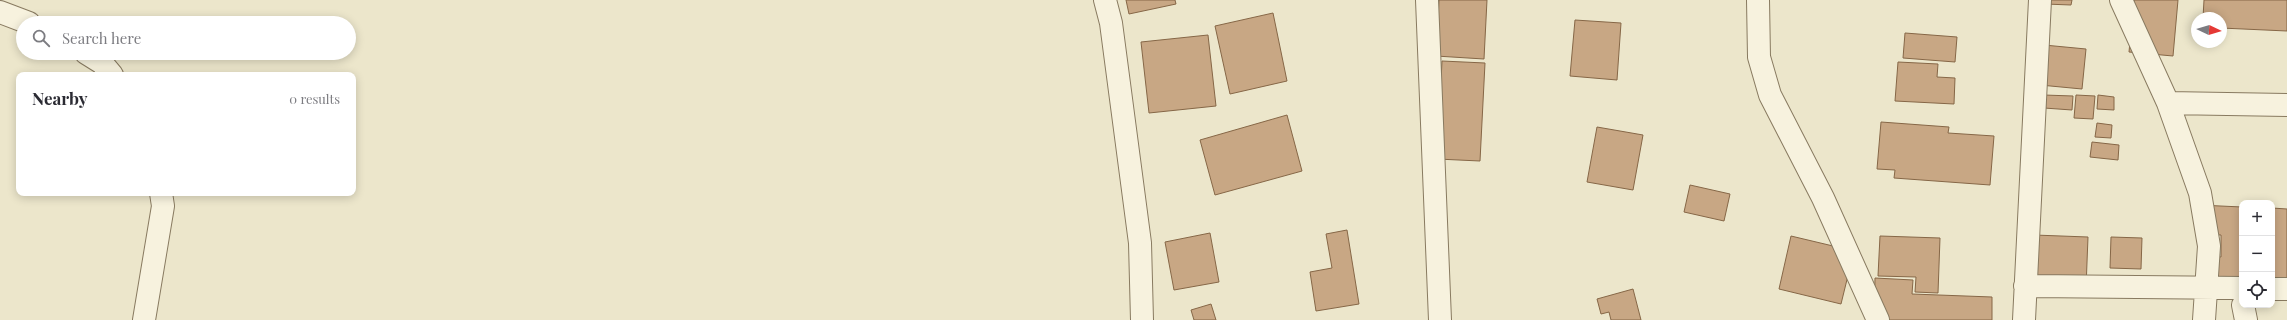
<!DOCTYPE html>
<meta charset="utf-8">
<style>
body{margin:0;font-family:"Playfair Display",serif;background:#f7f7f7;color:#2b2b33}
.controls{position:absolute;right:12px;bottom:12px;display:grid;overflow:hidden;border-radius:8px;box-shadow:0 2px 10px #0003}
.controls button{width:36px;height:36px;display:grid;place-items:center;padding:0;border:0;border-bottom:1px solid #e1e1e2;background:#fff;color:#2b2b33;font:20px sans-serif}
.compass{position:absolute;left:2191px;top:12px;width:36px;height:36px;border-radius:50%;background:#fff;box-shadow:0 2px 10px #0003;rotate:94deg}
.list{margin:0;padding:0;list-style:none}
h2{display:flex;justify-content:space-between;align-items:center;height:52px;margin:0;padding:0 16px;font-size:17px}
h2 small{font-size:13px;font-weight:400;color:#7c7c81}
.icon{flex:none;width:22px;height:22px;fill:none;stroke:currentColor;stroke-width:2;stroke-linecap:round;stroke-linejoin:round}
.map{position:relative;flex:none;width:2287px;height:320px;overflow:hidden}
.search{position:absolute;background:#fff;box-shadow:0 2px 10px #0003;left:16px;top:16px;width:340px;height:44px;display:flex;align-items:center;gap:10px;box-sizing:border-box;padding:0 14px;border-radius:22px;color:#7c7c81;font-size:15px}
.panel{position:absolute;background:#fff;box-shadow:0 2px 10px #0003;left:16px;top:72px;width:340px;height:124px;border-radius:8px}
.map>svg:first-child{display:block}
.building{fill:#c8a784;stroke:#866747}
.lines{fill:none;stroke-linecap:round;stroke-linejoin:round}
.street-casing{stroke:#887a60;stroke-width:24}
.street{stroke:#f7f2de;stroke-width:22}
</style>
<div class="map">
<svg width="2287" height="320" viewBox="0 0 2287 320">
<rect width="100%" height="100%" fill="#ece6cb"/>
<!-- building -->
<path class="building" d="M1126 0H1175L1176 4 1129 14Z
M1439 0H1487L1484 59 1436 56Z
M2045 0H2072L2071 5 2045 4Z
M2134 0H2178L2173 56 2129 52Z
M2204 0H2287V31L2221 28V18H2203Z
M1273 13 1287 81 1230 94 1215 26Z
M1575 20 1621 23 1617 80 1570 76Z
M1905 33 1957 37 1955 62 1903 58Z
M1208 35 1216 106 1149 113 1141 42Z
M2044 45 2086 49 2082 89 2040 85Z
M1442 61 1485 63 1480 161 1437 159Z
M1898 62 1938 64 1937 77 1955 78 1954 104 1895 101Z
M2044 95 2073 96 2072 110 2044 108Z
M2076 95 2095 96 2093 119 2074 118Z
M2098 95 2114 97V110L2097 109Z
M1287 115 1302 171 1215 195 1200 140Z
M1881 122 1949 127 1948 133 1994 136 1990 185 1894 178 1895 170 1877 169Z
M2097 123 2112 125 2111 138 2095 137Z
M1597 127 1643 135 1633 190 1587 182Z
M2092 142 2119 145 2118 160 2090 157Z
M1690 185 1730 194 1724 221 1684 212Z
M2199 205 2242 207V280L2197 278 2198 255 2221 257V235L2197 234Z
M2272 208 2287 209V282L2272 281Z
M1347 230 1359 304 1316 311 1310 272 1332 268 1326 234Z
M1210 233 1219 282 1174 290 1165 242Z
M2034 235 2088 237 2086 288 2032 286Z
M1791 236 1854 251 1841 304 1779 289Z
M1880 236 1940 238 1938 293 1915 292 1916 277 1878 276Z
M2111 237 2142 238 2141 269 2110 268Z
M1875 278 1913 280 1912 294 1992 297V320H1874Z
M1633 289 1641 320H1611L1609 312 1601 314 1597 299Z
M1211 304 1216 320H1194L1191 310Z"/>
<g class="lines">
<!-- street casing -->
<g class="street-casing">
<path id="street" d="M1105 0 1111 23 1140 243 1142 320
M1427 0 1440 320
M1758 0 1759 57 1770 95 1823 198 1878 320
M2121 0 2168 103 2200 193 2209 246 2204 320
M0 12 29 23
M86 53 102 63 112 75
M2168 103 2287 105
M2025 286 2242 288
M2272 289H2287
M2243 305 2246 320
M144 320 163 206 161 193
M2024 320 2040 0"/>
</g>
<!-- street -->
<use href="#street" class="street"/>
</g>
</svg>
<div class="controls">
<button>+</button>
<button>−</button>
<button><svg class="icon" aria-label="locate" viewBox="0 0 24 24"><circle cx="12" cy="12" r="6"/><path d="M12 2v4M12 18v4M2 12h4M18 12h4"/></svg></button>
</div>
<svg class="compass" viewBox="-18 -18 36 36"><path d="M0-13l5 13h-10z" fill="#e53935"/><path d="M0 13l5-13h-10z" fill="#7c7c81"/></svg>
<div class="search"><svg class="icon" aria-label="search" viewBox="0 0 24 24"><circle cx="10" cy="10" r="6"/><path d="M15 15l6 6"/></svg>Search here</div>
<section class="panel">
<h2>Nearby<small>0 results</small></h2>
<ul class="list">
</ul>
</section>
</div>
